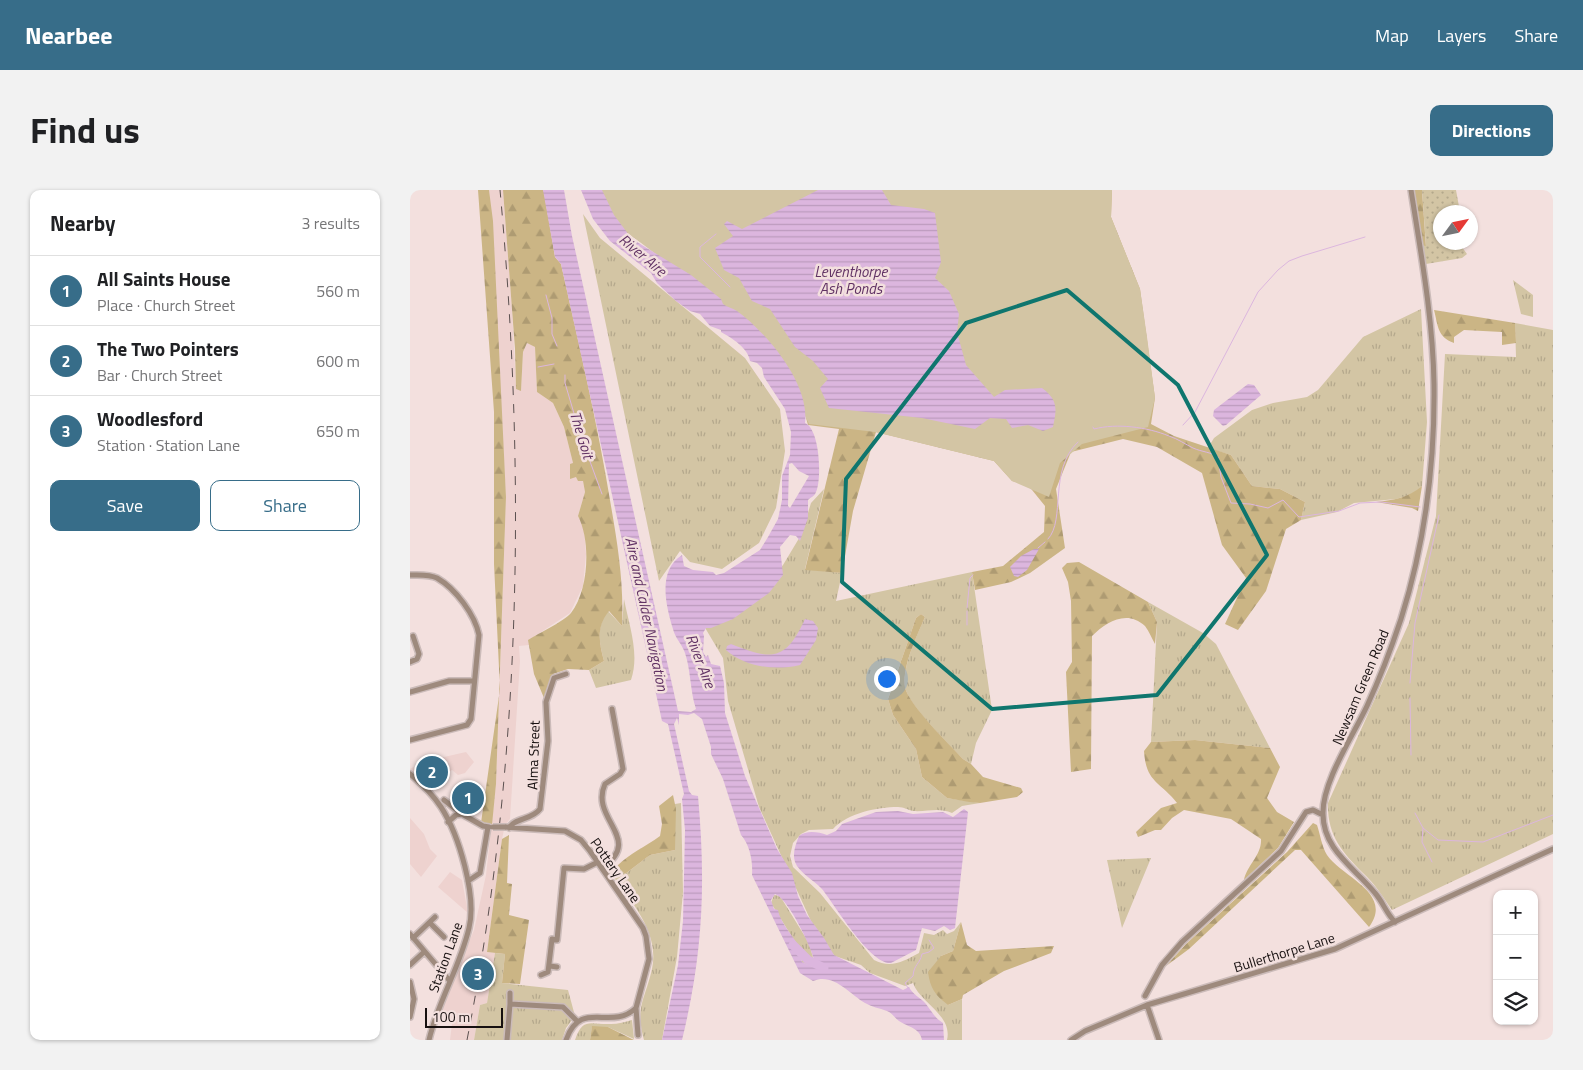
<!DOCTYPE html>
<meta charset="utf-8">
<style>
body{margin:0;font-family:"Titillium Web",sans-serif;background:#f2f2f2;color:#202124}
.controls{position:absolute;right:15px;bottom:15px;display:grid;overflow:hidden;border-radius:10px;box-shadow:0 1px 4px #0004}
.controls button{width:45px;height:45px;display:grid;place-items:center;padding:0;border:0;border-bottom:1px solid #e0e0e0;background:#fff;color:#202124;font:25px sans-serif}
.compass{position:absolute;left:1023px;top:15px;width:45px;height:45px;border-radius:50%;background:#fff;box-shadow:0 1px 4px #0004;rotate:57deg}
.scale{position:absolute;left:15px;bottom:12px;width:78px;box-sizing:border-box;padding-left:5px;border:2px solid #171010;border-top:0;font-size:14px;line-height:18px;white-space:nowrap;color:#171010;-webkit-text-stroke:4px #f3e0de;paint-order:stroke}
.you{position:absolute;left:476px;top:488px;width:18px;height:18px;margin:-12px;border:4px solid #fff;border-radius:50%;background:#1a73e8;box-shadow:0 0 0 8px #1a73e833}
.badge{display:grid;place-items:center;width:32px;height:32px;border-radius:50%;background:#376d89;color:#fff;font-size:16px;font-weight:700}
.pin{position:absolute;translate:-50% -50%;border:2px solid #fff;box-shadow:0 1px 5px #0006}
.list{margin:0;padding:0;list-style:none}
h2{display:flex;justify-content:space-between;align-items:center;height:65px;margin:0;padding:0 20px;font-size:21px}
h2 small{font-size:16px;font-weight:400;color:#757577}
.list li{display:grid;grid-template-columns:32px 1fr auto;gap:15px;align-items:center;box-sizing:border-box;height:70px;padding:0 20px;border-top:1px solid #e0e0e0}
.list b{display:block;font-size:19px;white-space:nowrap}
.list p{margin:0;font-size:16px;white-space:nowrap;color:#757577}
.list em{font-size:16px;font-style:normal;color:#757577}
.actions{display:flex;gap:10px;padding:15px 20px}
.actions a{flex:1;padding:11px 0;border:1px solid #376d89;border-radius:10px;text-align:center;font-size:18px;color:#376d89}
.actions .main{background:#376d89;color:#fff}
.icon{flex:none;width:28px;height:28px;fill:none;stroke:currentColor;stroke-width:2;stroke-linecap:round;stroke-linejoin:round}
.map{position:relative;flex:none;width:1143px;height:850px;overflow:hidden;border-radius:10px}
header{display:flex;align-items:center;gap:30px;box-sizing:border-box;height:70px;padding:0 25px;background:#376d89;color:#fff}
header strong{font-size:24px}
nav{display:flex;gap:28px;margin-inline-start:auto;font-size:18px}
.intro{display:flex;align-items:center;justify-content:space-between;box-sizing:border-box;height:120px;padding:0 30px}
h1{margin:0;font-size:35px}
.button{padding:12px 22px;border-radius:10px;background:#376d89;color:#fff;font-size:18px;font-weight:700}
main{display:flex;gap:30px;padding:0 30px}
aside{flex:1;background:#fff;border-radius:10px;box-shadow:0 1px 4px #0004}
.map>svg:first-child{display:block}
.built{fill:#eed2cf}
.grass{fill:url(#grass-tufts)}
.forest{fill:url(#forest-firs)}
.park{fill:#d3c5a4}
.garden{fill:url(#garden-dots)}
.water{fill:url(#water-rules);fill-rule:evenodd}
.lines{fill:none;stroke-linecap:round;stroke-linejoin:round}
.stream{stroke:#dcb6de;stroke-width:1}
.river{stroke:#dcb6de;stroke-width:9}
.minor-casing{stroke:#cbbbb9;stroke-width:8}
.minor{stroke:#9e8a7d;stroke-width:5}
.rail{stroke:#5b504f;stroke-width:1;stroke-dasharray:9 9;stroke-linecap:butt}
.minor-bridge-casing{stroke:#cbbbb9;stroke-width:8;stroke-linecap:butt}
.minor-bridge{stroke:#9e8a7d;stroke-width:5}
.marked{fill:none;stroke:#0f766e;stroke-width:4;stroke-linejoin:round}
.labels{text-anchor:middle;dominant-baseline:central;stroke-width:5;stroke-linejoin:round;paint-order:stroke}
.street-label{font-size:14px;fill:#171010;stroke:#f3e0de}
.water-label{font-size:15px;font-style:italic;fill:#613264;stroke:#f3e0de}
</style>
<header>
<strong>Nearbee</strong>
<nav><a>Map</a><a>Layers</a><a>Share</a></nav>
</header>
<div class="intro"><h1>Find us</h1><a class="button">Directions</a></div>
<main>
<aside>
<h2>Nearby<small>3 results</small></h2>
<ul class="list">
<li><span class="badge">1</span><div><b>All Saints House</b><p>Place · Church Street</p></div><em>560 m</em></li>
<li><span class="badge">2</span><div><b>The Two Pointers</b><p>Bar · Church Street</p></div><em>600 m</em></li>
<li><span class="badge">3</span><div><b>Woodlesford</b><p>Station · Station Lane</p></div><em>650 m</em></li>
</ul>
<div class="actions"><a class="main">Save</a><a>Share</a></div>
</aside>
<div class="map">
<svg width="1143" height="850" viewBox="0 0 1143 850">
<defs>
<pattern id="grass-tufts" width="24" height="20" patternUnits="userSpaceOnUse" patternTransform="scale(1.25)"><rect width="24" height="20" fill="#d3c5a4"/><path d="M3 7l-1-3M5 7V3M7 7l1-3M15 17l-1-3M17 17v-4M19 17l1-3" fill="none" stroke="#b4a88c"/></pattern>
<pattern id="forest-firs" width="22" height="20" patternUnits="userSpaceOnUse" patternTransform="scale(1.25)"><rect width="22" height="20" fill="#cbb585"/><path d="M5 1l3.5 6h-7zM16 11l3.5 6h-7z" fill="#ae9b72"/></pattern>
<pattern id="garden-dots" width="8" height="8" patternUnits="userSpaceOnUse" patternTransform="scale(1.25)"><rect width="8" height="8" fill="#d3c5a4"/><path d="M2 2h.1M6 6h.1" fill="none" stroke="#b4a88c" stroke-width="1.8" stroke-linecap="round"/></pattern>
<pattern id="water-rules" width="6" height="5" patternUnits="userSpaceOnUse" patternTransform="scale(1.25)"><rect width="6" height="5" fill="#dcb6de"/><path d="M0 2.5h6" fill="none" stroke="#bc9bbd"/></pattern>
</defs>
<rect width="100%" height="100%" fill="#f3e0de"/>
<!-- built -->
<path class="built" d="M79 0H93L102 119 106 198 111 200 113 162 117 153 125 157 127 202 143 213 154 237 166 285 173 291 175 302 168 326 174 338 176 364 173 396 160 423 119 450V455L109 456 110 471 100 629 95 635 92 649 77 762 85 763 77 813 70 815 64 850H40L42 834 31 819 64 740 76 685 86 594 96 307Z
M56 562 64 572 55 583 48 585 42 580 39 582 31 598 26 595 24 598 0 579 12 572Z
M0 628 14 644 20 659 27 666 11 687 0 674Z
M40 682 52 690 58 723 28 697Z"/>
<!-- grass -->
<path class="grass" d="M173 24 190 48 335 168 370 219 375 261 366 318 349 353 312 379 280 372 270 361 249 391Z
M1103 90 1123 105V127L1111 124Z
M1011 119 1017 232 1012 296 1003 304 986 309 944 313 927 322 891 330 895 312 870 299 842 296 821 265 798 258 804 248 842 220 863 213 897 207 908 200 953 147Z
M1105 133 1143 140V644L982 720C973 707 965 694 953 683 932 662 917 645 918 613L999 433 1026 326 1035 164 1106 167Z
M414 299 395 379 432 383 426 411 562 382 582 520 566 553 561 574 553 569C540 555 498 515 495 497 492 477 507 445 515 427L511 424 506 428 478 509 483 525 506 559 512 587 537 608 570 613 552 616 542 623C528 617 518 622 503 621 498 620 494 617 488 617 467 617 438 623 423 639L399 640 391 644 383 653 380 666 383 677 410 703 464 770C481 779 494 771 509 763L514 743 524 745 533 740 537 744 544 741 551 732 543 761 531 766 538 815 552 809V850H537C543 825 509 812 503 793L495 796 460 783 451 775 425 766 410 751 349 617 318 511 313 468 294 436 355 396 373 375 391 345 401 313Z
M214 409C219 435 230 464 221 490L186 498 179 480 194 471C189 452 186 437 198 421L212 436Z
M738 412 793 443 806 454 860 558 785 550 741 552 747 432Z
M271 613 273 702 267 767 252 850H234C225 816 235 810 242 779 250 741 220 711 200 682L207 676 215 684 240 665 265 660V614Z
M741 668 712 738 697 670Z
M364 705 370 706 399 753 405 775 403 777 392 772 390 760 361 713Z
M85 763 95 764 92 793 158 800 165 826 156 838 152 850H64L70 815 77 813Z
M222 830 224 849 198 837H182L180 850H165C173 826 181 835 201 834 208 834 215 832 222 830Z"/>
<!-- forest -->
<path class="forest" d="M68 0H79L83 31 96 307 86 594 82 635 71 633 90 499 84 374V222Z
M93 0H133L134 2 145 67 151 74C169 155 188 235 201 316 208 356 214 395 212 436L199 421C186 437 189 452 194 471L179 480 158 479 143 484 137 506 134 508 124 484 118 450C129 443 153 432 161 423 179 400 181 351 168 326L175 302 173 291H168L166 287 160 289V274L163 273 154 237 143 213 127 202 125 157 117 153 113 162 111 201 106 199 105 159Z
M702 0 701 27 730 99 745 208 741 234 764 246 821 265 842 296 870 299 895 312 891 330 876 339 856 401 828 440 815 434 836 388 812 355 792 283 747 257 713 249 661 262 646 299 655 358 620 383 601 392 565 400 562 382 593 376 634 342 635 316 618 295 602 291 584 271 466 242 443 321 432 383 395 380 429 239 398 235 387 195 284 88 217 43 195 10Z
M1004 0H1012L1016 57 1011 55Z
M1024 120 1105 133 1106 153 1092 155V142L1054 140 1044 147V153C1027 147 1028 135 1024 120Z
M1012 296 1008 321 1002 318 966 312C984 310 998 308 1012 296Z
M669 372 738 412 747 432 745 454C742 449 739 441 735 436 717 419 696 432 682 446L681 579 661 582 656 482 662 472 661 411 658 392 652 378 657 373Z
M511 424 515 427C507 446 492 476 495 497 498 514 540 555 553 569L561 574 573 587 611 598 613 602 607 607 570 613 559 612 537 608 512 587 506 559 483 525 478 509 506 428Z
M785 550 860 558 870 577 857 608 867 622 884 632 868 658 834 690C837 675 852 665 851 649L821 629 774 620 762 628 751 640H745L728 647 726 642 751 618 767 613C750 591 736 593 734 561L741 552Z
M263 605 266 619 265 660 240 665 215 684 207 676C220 663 235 657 250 646L252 634 249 616Z
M903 633 907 635C910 644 912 657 917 665 933 688 984 703 959 737L891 660H885L779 759 756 776 776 754 877 662Z
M99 645 97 693 102 694 99 725 119 730 110 794 92 793 95 764 77 762 92 649Z
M551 732 557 755 566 761 644 756 641 763 594 781 553 805 552 809 538 815C525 805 520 798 518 782L531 766 543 761Z
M182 836 198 837 224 850H180Z"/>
<!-- park -->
<path class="park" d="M190 0H702L701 27 730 99 737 147 745 208 738 237 672 254 650 273 639 307 602 291 584 271 465 242 399 234 366 166 298 104 205 33Z"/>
<!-- garden -->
<path class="garden" d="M1012 0H1046L1050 22H1030V52L1049 53 1057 64 1052 68 1016 74 1011 55 1016 56Z"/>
<!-- water -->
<path class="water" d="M133 0H154L162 46 268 521 281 522 286 519C280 501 281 481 275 463 272 454 265 448 263 439 256 416 247 381 272 365L274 376 283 380 303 382 306 385 314 383 350 360 358 347 368 329 372 310V286L380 265 381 242 375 219 354 187 352 178 347 173 340 171C338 158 322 148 311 142V140L300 136 290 124 280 121 266 111 247 93 241 83 200 51 183 29 171 0H192L204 25 222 49 281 85 311 109 313 114C317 117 322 118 327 121 357 143 400 194 395 233 410 239 412 289 406 302 405 306 401 307 398 310V328L390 351 386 346 380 345 370 357 373 385 359 403 323 429 301 438H296L293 443 294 446 293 462 296 467 298 465 301 474 310 476 314 493 315 523 335 586 367 659 382 683 388 706 397 725 414 748 424 765 493 800 499 797C503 805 510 807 516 814 522 822 525 828 533 833L534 850H512C510 838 498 837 489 831 485 828 482 823 477 821 469 818 462 817 455 813 440 804 423 782 403 791L390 783 342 685C343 672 340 655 331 645L313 589 301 564V557L292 529 284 523 278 525 269 524V535L267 528 264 534 279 601 282 605 288 606C296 694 293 764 272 850H252L268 775 273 731 275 640 272 609 274 604 258 534 252 531 151 74 145 67ZM382 273 389 281 399 286 380 318 378 316 379 274ZM365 704C379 709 402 759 405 773L403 777 392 772C391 769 392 763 391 760 385 748 370 733 368 720L364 719 361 710Z
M408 0H472L481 15 514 19 525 23 531 72 525 88 539 101 549 124 547 142 556 175 584 207 595 200 632 198C648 210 647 218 643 237L633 241 618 235 602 238 596 229 580 228 565 239 512 228 419 218 410 198 418 189 403 171 385 157 360 119 342 111 329 88 314 80 305 58 323 46 314 34 317 31 332 39Z
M838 194 844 195 851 205 816 235 813 236 803 226 804 220Z
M624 359H629L617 380 608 387 604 386 600 377 611 366Z
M395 429 403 431 408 438 406 450 390 475C365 481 335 477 316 460L317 456 321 454C362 470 375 472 395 429Z
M554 619 558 622 545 738 540 740 534 736 525 741 512 738 506 760 481 773C460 775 425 715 412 699 404 690 389 683 385 672 382 663 386 654 389 646 397 640 408 642 417 645L426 641 432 634 466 622 488 621 503 624 533 622 543 627Z"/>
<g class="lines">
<!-- stream -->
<path class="stream" d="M306 44 290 57V67L320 97
M136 105 142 128V144L147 156
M128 177 144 174
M155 185V193L171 247 192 304
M773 235 785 222 848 102 868 80 879 71 892 66 955 47
M683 237 684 239C707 233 737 237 759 246 768 249 775 254 783 258 792 262 801 262 808 267L811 287 821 313 840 314 858 318 873 310 889 327 929 321 950 313 971 312 1010 317
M638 349C656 330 638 280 668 252
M628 358 635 352
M557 418 560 388 563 385
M557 421V435
M1000 493 1005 433 1029 325
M1000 508 1001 565
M1005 623 1013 638 1028 650 1073 652 1143 625
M1013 638 1012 652 1022 672
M498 798 495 793 503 786C504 774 510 774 512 764L519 762 524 758 519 750"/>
<!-- river -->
<path class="river" d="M383 755 398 770 414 778"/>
<!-- minor casing -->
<g class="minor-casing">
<path id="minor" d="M0 385C9 385 19 384 27 388 46 399 65 425 69 445L61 529 57 535 0 550
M0 472 7 469 9 464 3 446
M0 502 39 491H63
M0 584C12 594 23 605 31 617 49 645 67 706 59 738 50 777 28 811 19 850
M34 610 52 624
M38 632 46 625 52 624 73 636 79 637
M95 637 155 641 171 650 180 661 233 738 236 746 239 769 226 818 228 845
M99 638C104 628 122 630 130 619L138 551 136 512 144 488 156 484
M192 678C235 649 179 629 195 594L210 584 213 579 202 519
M58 691 70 683 78 637
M985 732C976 723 973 712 965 703 945 678 913 660 913 624 912 592 943 546 957 516 970 488 981 459 991 429 1015 353 1025 274 1024 194 1023 129 1011 64 1001 0
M20 733 34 747
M0 744 39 790
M3 748 25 727
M0 775 14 762
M140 776 147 777
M131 785 138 782 142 749 147 750 154 678 174 679 188 672
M0 792 4 809 0 827
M735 806 752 775 772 752 871 661 896 622 903 620 913 625
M100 814V803
M737 815 749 850
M97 850 100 814 153 817 167 831
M156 850C171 808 200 842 226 818
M661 850 675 841 737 815 925 759 1143 659"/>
</g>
<!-- minor -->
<use href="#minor" class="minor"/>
<!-- rail -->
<path class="rail" d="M57 850C112 571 116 283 90 0"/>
<!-- minor-bridge casing -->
<g class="minor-bridge-casing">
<path id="minor-bridge" d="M83 637H95"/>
</g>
<!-- minor-bridge -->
<use href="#minor-bridge" class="minor-bridge"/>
</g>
<!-- marked area -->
<path class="marked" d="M657 100 768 195 857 365 747 505 582 519 432 392 436 289 556 133Z"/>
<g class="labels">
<!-- street labels -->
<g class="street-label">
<text transform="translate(950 497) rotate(-67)">Newsam Green Road</text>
<text transform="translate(123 565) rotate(-88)">Alma Street</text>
<text transform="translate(206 680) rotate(55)">Pottery Lane</text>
<text transform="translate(874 762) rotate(-17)">Bullerthorpe Lane</text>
<text transform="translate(35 767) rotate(-70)">Station Lane</text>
</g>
<!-- water labels -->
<g class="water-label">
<text transform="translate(233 65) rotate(40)">River Aire</text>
<text x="441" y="81">Leventhorpe<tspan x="441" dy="17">Ash Ponds</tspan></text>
<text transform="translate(172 245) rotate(73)">The Goit</text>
<text transform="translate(237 424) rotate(78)">Aire and Calder Navigation</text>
<text transform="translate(291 471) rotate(69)">River Aire</text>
</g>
</g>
</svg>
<div class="controls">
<button>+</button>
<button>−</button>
<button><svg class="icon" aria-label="layers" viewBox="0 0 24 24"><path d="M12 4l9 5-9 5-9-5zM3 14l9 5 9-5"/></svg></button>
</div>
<svg class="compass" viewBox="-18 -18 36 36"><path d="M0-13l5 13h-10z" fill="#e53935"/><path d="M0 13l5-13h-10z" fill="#757577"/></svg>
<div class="scale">100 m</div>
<div class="you"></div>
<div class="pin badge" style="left:58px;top:608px">1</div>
<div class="pin badge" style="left:22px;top:582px">2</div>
<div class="pin badge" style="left:68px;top:784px">3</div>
</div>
</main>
